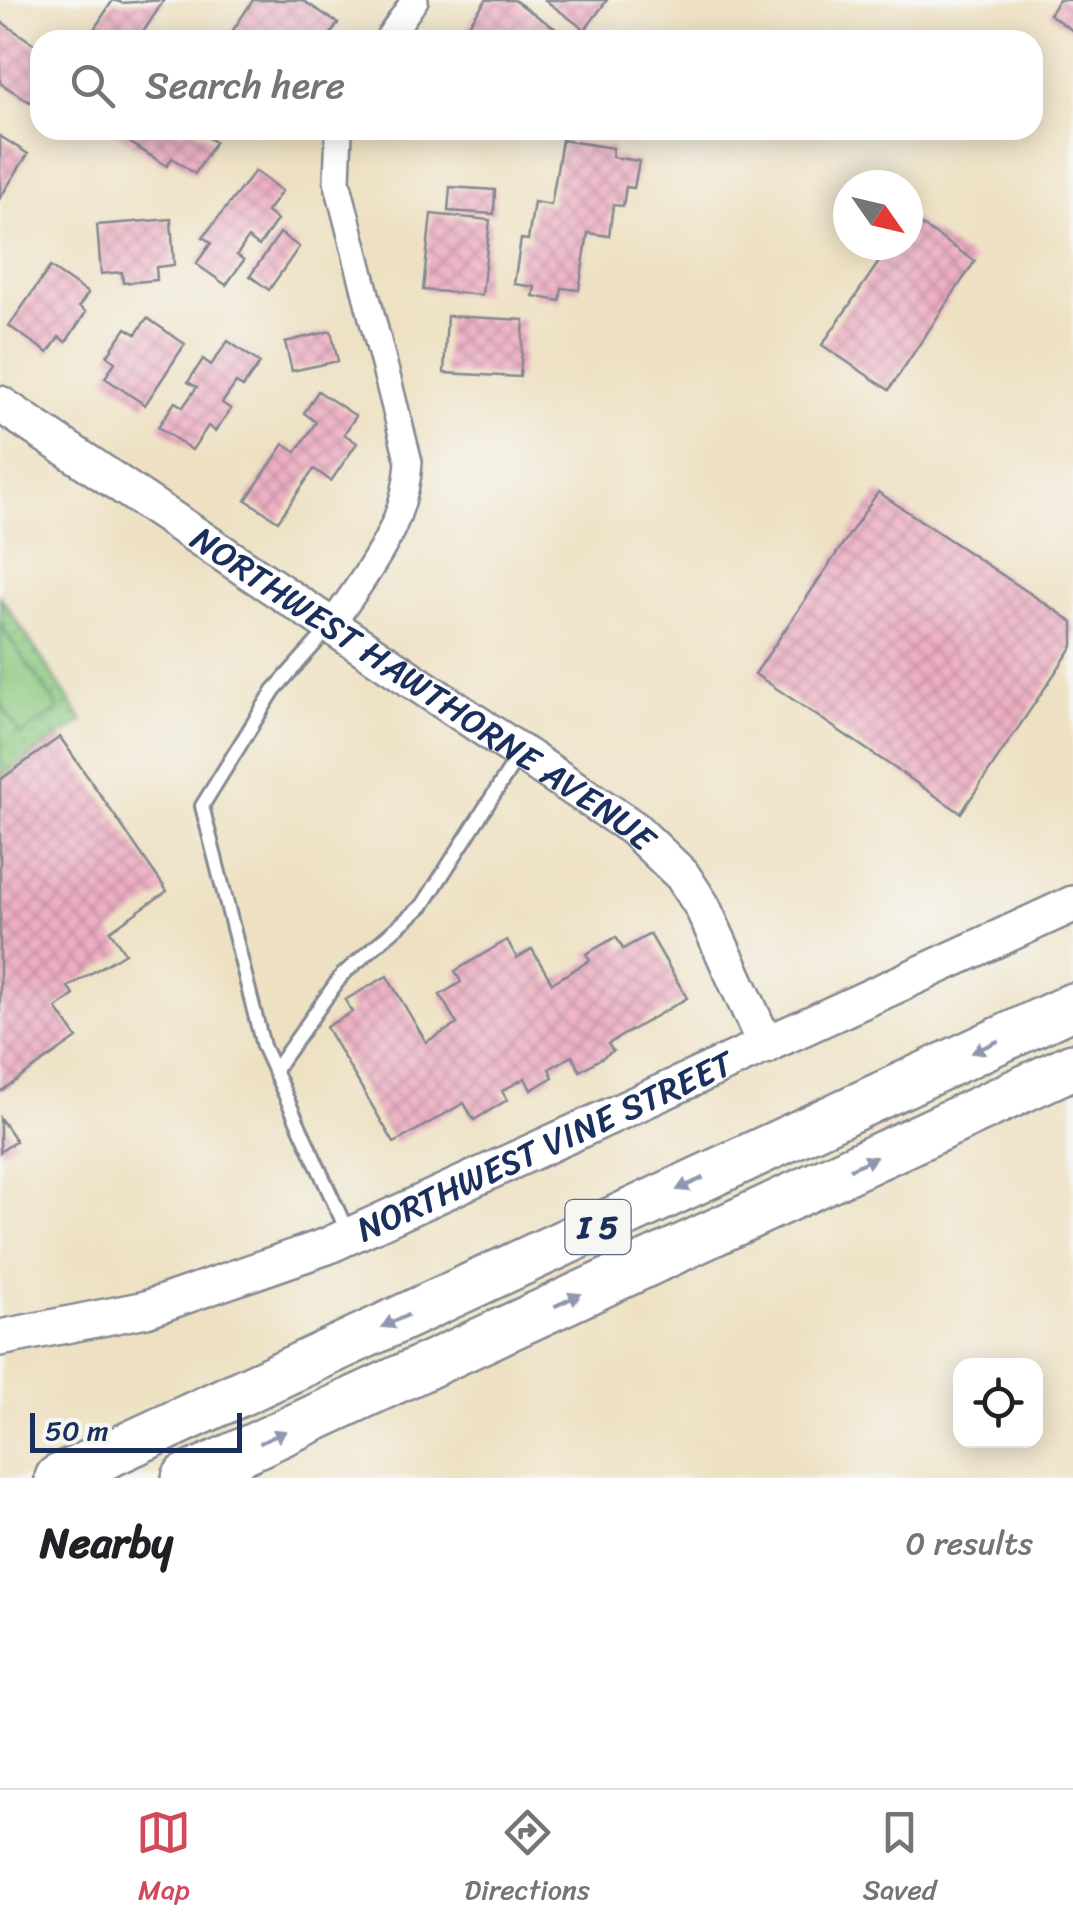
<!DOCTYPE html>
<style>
body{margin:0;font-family:Sriracha,sans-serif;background:#f6f6f6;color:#202124}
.controls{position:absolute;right:30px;bottom:30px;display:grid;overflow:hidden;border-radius:20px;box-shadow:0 5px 25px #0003}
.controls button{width:90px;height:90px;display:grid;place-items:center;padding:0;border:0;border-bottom:2px solid #e0e0e0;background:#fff;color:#202124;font:50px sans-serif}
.compass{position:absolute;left:833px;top:170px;width:90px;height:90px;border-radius:50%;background:#fff;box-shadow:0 5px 25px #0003;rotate:124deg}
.scale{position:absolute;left:30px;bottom:25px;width:212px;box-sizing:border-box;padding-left:10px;border:5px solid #1b2f5e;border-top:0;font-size:28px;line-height:35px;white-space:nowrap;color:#1b2f5e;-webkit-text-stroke:8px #f6f6f2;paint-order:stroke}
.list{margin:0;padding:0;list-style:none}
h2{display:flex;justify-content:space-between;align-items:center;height:130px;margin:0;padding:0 40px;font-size:42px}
h2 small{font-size:32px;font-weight:400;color:#757577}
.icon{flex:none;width:55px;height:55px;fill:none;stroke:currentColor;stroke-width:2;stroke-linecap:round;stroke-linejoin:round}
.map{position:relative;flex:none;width:1073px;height:1478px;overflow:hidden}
.search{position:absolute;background:#fff;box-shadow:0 5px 25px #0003;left:30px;right:30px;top:30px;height:110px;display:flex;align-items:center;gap:25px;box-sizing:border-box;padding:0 35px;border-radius:30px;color:#757577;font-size:38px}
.sheet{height:310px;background:#fff}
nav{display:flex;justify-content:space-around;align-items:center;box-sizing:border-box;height:140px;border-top:2px solid #e0e0e0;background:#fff;font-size:28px;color:#757577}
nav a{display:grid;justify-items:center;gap:5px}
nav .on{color:#d1495b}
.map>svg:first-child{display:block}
.green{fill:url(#green-dots);stroke:#527b6e;stroke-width:2.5}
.pitch{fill:#8ac77d;stroke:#527b6e;stroke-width:2.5}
.building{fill:url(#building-cross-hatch)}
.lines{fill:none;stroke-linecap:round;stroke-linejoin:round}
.lane-casing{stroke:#848890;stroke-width:18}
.street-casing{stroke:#848890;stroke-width:30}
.secondary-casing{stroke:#848890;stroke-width:40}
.highway-casing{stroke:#848890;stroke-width:50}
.lane{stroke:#fff;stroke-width:12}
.street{stroke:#fff;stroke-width:25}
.secondary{stroke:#fff;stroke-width:35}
.highway{stroke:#fff;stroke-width:45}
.oneway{fill:#8d97ae}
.labels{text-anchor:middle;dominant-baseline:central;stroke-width:9;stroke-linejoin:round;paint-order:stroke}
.shield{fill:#f6f6f2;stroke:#5d6b8a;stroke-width:2.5}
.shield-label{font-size:32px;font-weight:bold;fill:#1b2f5e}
.street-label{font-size:35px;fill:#1b2f5e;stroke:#f6f6f2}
</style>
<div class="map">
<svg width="1073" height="1478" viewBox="0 0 1073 1478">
<defs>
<pattern id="green-dots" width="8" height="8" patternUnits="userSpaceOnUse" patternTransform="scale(2.5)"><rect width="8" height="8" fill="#8ac77d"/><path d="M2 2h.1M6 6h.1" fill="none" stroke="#70a26a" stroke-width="1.8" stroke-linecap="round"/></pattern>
<pattern id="building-cross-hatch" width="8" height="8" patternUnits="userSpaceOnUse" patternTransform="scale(2.5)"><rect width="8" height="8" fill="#eeaec2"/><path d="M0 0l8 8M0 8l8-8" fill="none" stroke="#c08ea1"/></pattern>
</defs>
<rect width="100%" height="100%" fill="#f6f6f2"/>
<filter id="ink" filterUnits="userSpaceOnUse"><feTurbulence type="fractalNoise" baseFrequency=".01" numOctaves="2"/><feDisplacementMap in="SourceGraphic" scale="20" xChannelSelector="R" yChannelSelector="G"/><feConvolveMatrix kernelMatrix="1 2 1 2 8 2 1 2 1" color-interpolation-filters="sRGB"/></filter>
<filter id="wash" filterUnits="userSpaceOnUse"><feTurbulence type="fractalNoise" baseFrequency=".0048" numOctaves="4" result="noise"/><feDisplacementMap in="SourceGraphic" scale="40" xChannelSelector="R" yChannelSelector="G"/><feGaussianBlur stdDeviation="2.25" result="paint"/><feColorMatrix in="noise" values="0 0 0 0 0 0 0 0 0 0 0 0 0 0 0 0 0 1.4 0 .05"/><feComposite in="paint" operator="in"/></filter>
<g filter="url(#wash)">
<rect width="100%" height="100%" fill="#eee1c3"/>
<!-- green -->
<path class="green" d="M0 596 83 721 0 777Z"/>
<!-- pitch -->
<path class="pitch" d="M0 625 59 709 21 735 0 703Z"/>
<g id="blocks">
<!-- building -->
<path class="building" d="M113 0 122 3 164 0 138 40H87Z
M253 0H302L338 23 327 40H238L241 35 233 30Z
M486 0H514L556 29 548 40 532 34 528 40H458Z
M545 0H607L585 30Z
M1059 0H1073V31L1049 14Z
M0 21 40 48V87L30 102 0 83Z
M110 130H196L215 142 195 174 172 158 167 166Z
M0 136 28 154 0 198Z
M562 140 613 148 612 157 639 161 634 188 626 187 623 206 613 205 609 236 588 233 579 290 562 288 560 301 533 296 535 287 514 284 521 239 528 240 534 202 551 205Z
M255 171 282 191 267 212 277 220 259 246 248 238 237 255 244 260 226 285 196 264 211 243 203 237Z
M450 187 495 190 494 214 448 211Z
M431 214 490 220 482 295 423 290Z
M911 218 975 261 889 390 822 345 883 256 868 245H908Z
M171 219 174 265 156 267 157 280 123 283 122 272 101 274 97 225Z
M280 233 299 247 269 290 250 276Z
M50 267 88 293 79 307 86 312 66 342 59 337 48 353 9 326Z
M447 316 524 320 520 377 444 373Z
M147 318 185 344 145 405 105 378 115 362 107 356 126 328 136 334Z
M331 331 338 361 292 371 285 342Z
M228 341 260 363 243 387 236 383 222 403 231 409 215 431 208 426 192 450 158 427 175 402 183 407 197 387 188 382 203 359 211 365Z
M318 391 356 416 344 434 357 443 331 481 314 469 278 521 246 500 284 444 296 452 316 422 304 413Z
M878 492 1073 622V646L961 813 755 674Z
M60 737 167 891 110 931 125 953 68 987 74 995 56 1008 77 1038 0 1092V780Z
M650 934 687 998 608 1044 613 1051 580 1071 572 1056 549 1069 553 1077 531 1090 525 1078 502 1091 507 1100 474 1120 464 1103 394 1143 326 1027 352 1012 345 1000 387 976 426 1042 457 1024 440 995 461 982 455 971 507 940 517 958 532 949 552 983 590 960 586 954 616 937 623 949Z
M0 1118 16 1141 0 1152Z"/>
</g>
</g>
<g filter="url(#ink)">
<use href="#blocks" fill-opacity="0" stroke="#848890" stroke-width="2.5"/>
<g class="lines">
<!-- lane casing -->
<g class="lane-casing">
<path id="lane" d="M331 626 274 690 202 806 263 1046 348 1233
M274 1071 342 975 423 905 519 755"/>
</g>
<!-- street casing -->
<g class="street-casing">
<path id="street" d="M387 40 415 0
M332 624C368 572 405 527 409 462L337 181 339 130"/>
</g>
<!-- secondary casing -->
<g class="secondary-casing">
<g id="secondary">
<path id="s1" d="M0 404 633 828 682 875 702 906 766 1046"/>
<path id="s2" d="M0 1338 146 1309 327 1246 1073 904"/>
</g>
</g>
<!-- highway casing -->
<g class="highway-casing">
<path id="highway" d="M58 1478 1073 1006
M185 1478 1073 1066"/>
</g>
<!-- lane -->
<use href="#lane" class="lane"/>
<!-- street -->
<use href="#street" class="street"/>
<!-- secondary -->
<use href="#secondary" class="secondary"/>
<!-- highway -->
<use href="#highway" class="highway"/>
</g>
<!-- one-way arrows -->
<defs><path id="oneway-solid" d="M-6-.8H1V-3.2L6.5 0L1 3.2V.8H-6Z" transform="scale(2.5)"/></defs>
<g class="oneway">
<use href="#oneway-solid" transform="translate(985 1047) rotate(155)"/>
<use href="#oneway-solid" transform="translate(863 1163) rotate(-25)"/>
<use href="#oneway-solid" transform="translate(690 1184) rotate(155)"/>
<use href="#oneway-solid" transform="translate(568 1300) rotate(-25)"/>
<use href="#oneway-solid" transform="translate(395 1321) rotate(155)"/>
<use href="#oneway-solid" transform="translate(273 1437) rotate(-25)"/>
</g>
</g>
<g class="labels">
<!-- shield labels -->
<rect class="shield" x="565.5" y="1200" width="65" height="54" rx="8"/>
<g class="shield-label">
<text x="598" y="1227">I 5</text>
</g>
<!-- street labels -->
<g class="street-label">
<text stroke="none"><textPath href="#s1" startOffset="510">NORTHWEST HAWTHORNE AVENUE</textPath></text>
<text stroke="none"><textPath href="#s2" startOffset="580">NORTHWEST VINE STREET</textPath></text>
</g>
</g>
</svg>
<div class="controls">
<button><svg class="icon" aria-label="locate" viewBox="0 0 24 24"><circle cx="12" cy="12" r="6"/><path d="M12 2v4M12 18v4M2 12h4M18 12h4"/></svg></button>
</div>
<svg class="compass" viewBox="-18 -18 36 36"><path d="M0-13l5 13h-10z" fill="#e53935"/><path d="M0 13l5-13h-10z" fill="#757577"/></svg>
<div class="scale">50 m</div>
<div class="search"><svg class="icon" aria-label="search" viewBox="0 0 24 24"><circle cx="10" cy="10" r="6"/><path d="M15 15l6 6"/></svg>Search here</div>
</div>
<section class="sheet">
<h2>Nearby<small>0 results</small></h2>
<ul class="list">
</ul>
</section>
<nav>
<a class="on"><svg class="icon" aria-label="map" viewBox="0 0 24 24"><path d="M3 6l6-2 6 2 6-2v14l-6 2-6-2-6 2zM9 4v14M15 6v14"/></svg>Map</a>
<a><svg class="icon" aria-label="directions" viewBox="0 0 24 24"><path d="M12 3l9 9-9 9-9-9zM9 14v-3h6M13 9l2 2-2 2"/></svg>Directions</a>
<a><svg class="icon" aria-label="saved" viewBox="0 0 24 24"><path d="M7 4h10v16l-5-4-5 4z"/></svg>Saved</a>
</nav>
